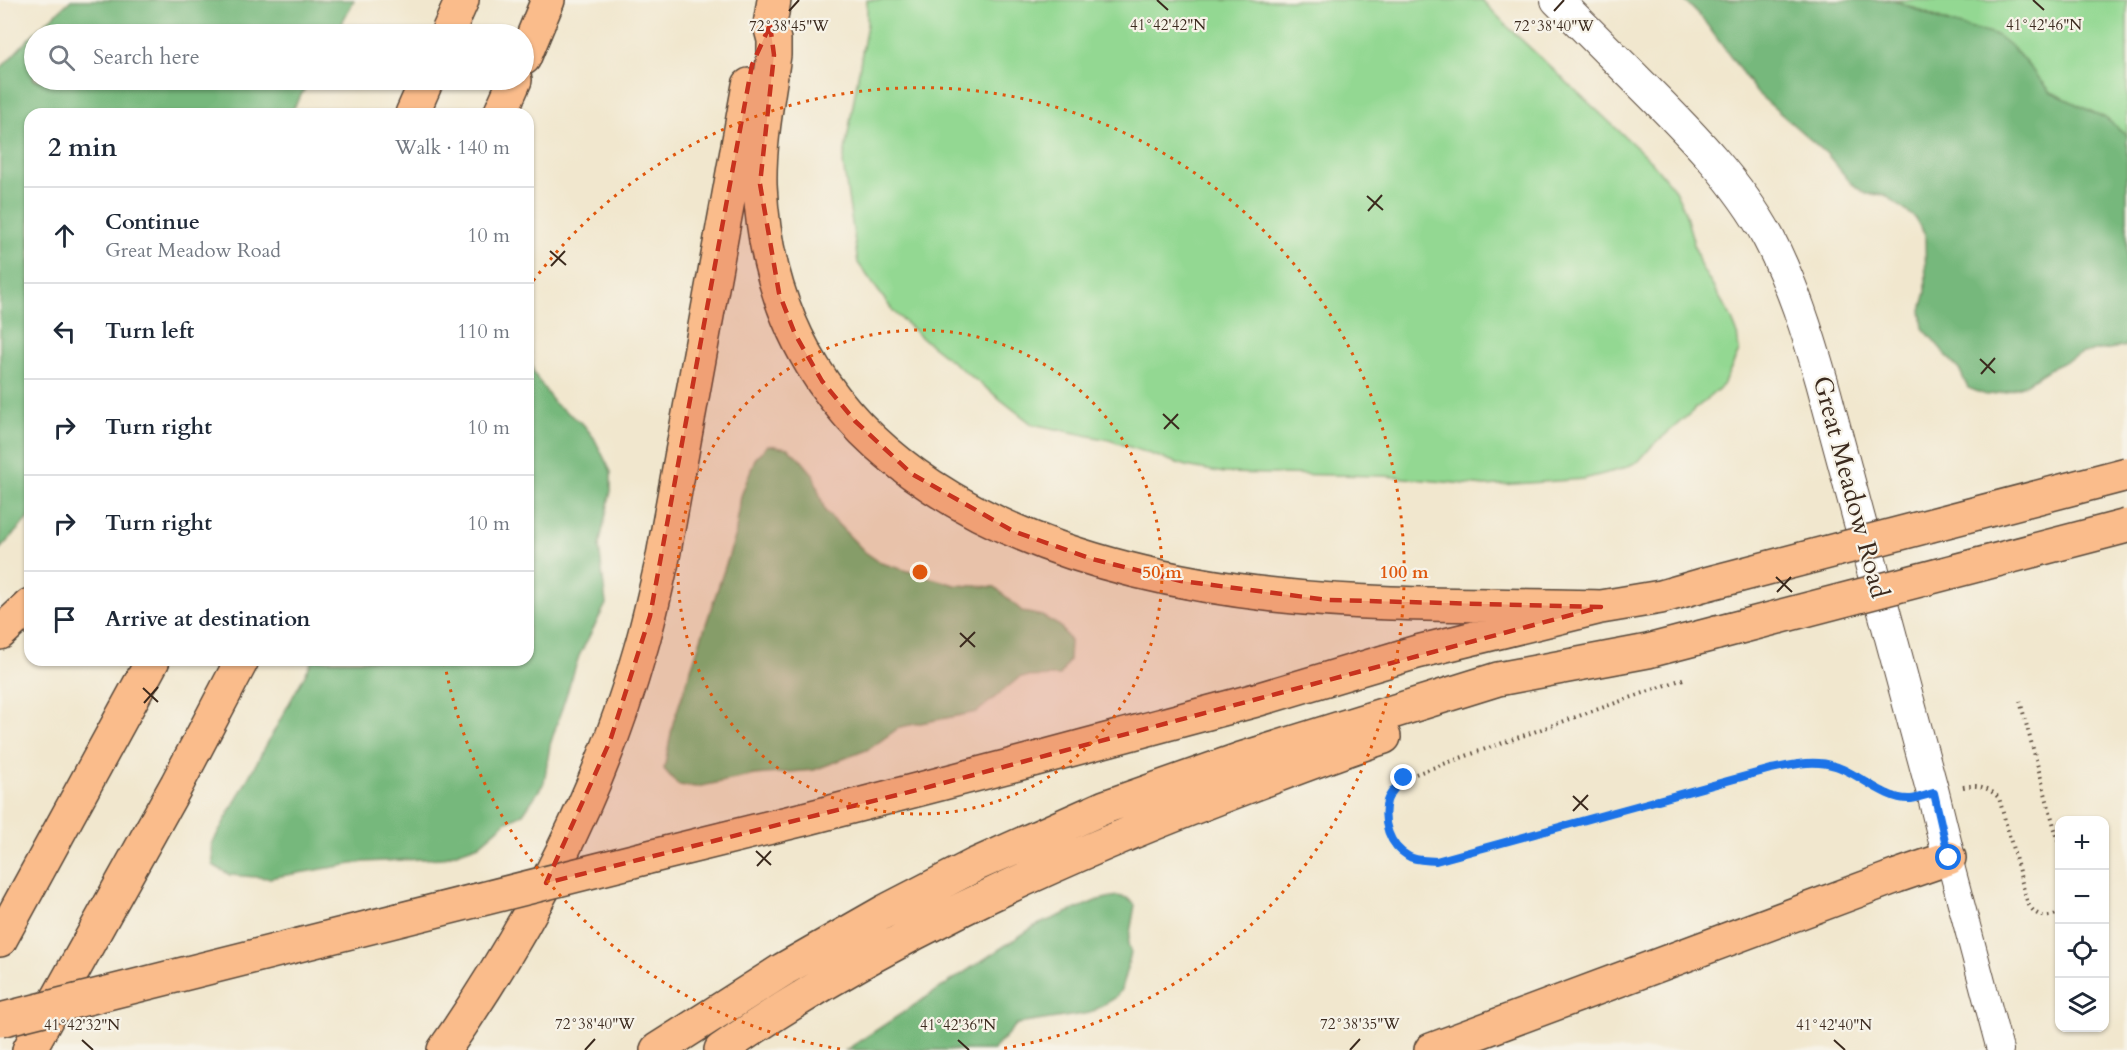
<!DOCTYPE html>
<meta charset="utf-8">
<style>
body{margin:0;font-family:Cardo,serif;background:#f2f2f3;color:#1f2937}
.controls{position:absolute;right:18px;bottom:18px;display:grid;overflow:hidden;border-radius:12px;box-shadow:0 2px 4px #0004}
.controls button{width:54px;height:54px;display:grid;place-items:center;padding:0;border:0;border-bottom:2px solid #e0e1e3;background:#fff;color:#1f2937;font:30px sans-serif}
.stop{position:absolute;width:18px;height:18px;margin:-14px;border:4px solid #1a73e8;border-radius:50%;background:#fff}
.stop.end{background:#1a73e8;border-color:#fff;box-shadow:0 2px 6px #0008}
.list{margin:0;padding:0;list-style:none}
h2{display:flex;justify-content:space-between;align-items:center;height:78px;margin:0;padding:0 24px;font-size:26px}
h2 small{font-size:20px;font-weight:400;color:#747a83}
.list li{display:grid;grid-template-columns:39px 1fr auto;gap:18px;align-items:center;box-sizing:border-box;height:96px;padding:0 24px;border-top:2px solid #e0e1e3}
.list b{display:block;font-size:22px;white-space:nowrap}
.list p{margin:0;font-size:20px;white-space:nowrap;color:#747a83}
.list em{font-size:20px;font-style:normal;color:#747a83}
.icon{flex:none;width:33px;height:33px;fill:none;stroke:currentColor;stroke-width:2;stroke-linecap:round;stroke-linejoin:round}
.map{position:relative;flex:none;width:2127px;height:1050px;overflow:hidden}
.search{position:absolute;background:#fff;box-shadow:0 2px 4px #0004;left:24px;top:24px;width:510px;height:66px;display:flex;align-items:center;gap:15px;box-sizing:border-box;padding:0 21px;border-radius:33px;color:#747a83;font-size:22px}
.panel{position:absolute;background:#fff;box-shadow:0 2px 4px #0004;left:24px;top:108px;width:510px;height:558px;border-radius:18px}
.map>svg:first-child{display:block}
.green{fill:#93d892;stroke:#678158;stroke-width:1.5}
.forest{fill:#76b87c;stroke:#58714d;stroke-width:1.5}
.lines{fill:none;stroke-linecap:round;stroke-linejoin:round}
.minor-casing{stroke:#564638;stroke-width:28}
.tertiary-casing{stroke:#564638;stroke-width:34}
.motorway-casing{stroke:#564638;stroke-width:36}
.path{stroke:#564638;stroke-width:4;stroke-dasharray:1.5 4.5;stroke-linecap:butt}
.minor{stroke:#fff;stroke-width:26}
.tertiary{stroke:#fff;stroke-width:32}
.motorway{stroke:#fabc8b;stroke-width:33}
.motorway-bridge-casing{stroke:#564638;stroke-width:36;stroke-linecap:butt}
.motorway-bridge{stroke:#fabc8b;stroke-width:33}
.route{stroke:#1a73e8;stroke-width:8}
.marked{fill:#c8321e;fill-opacity:0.2;stroke:#c8321e;stroke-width:4.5;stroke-dasharray:12 8;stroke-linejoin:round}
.ticks{fill:none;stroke:#3b2a1e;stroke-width:2}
.ring{fill:none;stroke:#df570d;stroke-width:3;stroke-dasharray:3 6}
.labels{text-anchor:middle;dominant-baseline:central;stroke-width:4.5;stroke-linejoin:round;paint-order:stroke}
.street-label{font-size:26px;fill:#3b2a1e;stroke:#f7f3e8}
.ticks-label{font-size:15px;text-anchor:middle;fill:#3b2a1e;stroke:#f7f3e8;stroke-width:4.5;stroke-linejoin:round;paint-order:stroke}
.centre{fill:#df570d;stroke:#f7f3e8;stroke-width:3}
.ring-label{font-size:18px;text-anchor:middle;font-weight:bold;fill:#df570d;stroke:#f7f3e8;stroke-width:4.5;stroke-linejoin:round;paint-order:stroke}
</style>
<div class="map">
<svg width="2127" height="1050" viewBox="0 0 2127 1050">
<rect width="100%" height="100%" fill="#f7f3e8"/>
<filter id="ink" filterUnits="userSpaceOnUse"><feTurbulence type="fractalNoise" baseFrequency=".0167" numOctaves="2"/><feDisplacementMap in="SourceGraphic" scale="12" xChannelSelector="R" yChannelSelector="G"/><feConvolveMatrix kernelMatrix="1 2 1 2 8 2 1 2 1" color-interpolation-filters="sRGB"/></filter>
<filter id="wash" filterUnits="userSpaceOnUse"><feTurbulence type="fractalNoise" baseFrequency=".008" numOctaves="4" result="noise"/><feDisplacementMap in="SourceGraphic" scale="24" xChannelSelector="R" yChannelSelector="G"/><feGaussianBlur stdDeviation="1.35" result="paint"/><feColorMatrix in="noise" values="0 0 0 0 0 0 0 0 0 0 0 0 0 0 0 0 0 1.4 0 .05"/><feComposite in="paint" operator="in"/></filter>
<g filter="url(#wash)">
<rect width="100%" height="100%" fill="#f1e7ce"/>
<!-- green -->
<path class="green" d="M867 0H1482L1510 29 1651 161 1675 190 1684 209 1700 265 1730 315 1737 332 1739 351 1723 385 1651 447 1639 461 1622 469 1584 479 1485 486 1385 476 1224 473 1186 466 1109 440 1032 424 922 338 893 311 858 263 843 163 867 24Z
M1894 0H2127V135L2105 118 2051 92 2013 48Z"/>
<!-- forest -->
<path class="forest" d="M71 0H354L336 34H34V80H310L290 114H30V516L0 549V69L31 36Z
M1684 0H1894L1940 20 1998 36 2013 48 2051 92 2105 118 2127 135V346L2083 353 2049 369 2024 385 2006 392 1986 395 1968 388 1960 371 1923 328 1921 310 1926 292 1925 235 1915 218 1885 195 1866 194 1851 183 1827 154 1757 93 1702 18Z
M528 333 533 372 554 403 583 424 594 438 611 472V491L599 546 606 604 579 656 550 745 544 783 523 814 507 821 479 845 442 858 364 862 269 878 230 875 213 865 212 844 313 660H528Z
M768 445 788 448 802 461 813 474 825 511 865 552 881 563 955 585 995 587 1023 612 1042 616 1060 626 1070 641 1069 660 1060 676 1020 677 977 712 900 727 869 749 814 770 754 775 697 787 678 785 664 769 673 723 735 537 741 496 755 459Z
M1117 896 1127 898 1135 905 1128 944 1131 953 1121 990 1115 998 1090 1013 1017 1024 993 1050H846L1035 926 1098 900Z"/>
</g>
<g filter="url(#ink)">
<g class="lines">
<!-- minor casing -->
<g class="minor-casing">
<path id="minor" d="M1949 858 2000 1050"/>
</g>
<!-- tertiary casing -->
<g class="tertiary-casing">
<path id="tertiary" d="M1557 0C1587 30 1617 60 1647 90 1692 135 1738 182 1768 237 1792 283 1808 333 1822 382L1933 793 1949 858"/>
</g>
<!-- motorway casing -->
<g class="motorway-casing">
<path id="motorway" d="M774 0 770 25 774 40V55C768 98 759 142 760 185 773 468 1032 568 1275 595 1383 607 1492 604 1601 607
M447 34 462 0
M524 58 548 0
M412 114 427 80
M500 114 515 80
M0 633 30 605
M645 858 808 818 1021 763 1256 700 1417 652 1601 607 1661 597 1706 584
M0 940 153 660
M29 1050 177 784 242 660
M444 1050C529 928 600 794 640 651 649 621 655 592 662 562L749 85
M657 1050 784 969 884 912 975 865 1105 807 1241 759 1498 679 1648 651 1717 633
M721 1050C875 943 1044 865 1218 798 1273 777 1328 755 1384 737
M1431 1050 1897 876 1949 858"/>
</g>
<!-- path -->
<path class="path" d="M1683 679 1404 778C1398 785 1390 792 1387 801 1382 821 1389 845 1408 856 1415 860 1427 860 1436 861L1771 769C1792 765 1815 759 1836 766 1859 774 1876 790 1900 797
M2020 701 2060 848
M1963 787C1979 784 1988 787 1999 798L2027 901C2033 915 2045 921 2060 912"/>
<!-- minor -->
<use href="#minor" class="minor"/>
<!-- tertiary -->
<use href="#tertiary" class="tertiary"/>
<!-- motorway -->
<use href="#motorway" class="motorway"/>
<!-- motorway-bridge casing -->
<g class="motorway-bridge-casing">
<path id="motorway-bridge" d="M1706 584 2127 474
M1717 633 2127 526
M0 1020 645 858"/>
</g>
<!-- motorway-bridge -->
<use href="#motorway-bridge" class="motorway-bridge"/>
</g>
</g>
<g class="lines" filter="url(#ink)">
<!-- route -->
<path class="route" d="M1404 778C1398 785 1390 792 1387 801 1382 822 1389 845 1408 856 1415 861 1427 860 1436 861L1771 769C1792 765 1813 759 1835 766 1857 772 1886 801 1911 799 1918 798 1926 795 1934 793L1949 858"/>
</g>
<!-- marked area -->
<path class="marked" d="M770 25 774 55 760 184 779 293 795 334 822 381 855 421 912 474 1013 531 1092 559 1181 581 1328 600 1601 607 921 789 546 883 610 741 650 616 752 65Z"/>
<!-- ticks -->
<path class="ticks" d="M1157 0 1168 10M2033 0 2044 10M789 11 799 0M1554 11 1564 0M1367 196 1383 210M1368 211 1382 195M550 251 566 265M551 266 565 251M1980 359 1995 373M1981 374 1995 358M1163 414 1179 429M1164 429 1178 414M1776 577 1792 592M1777 592 1791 577M960 633 975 647M960 647 975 632M143 688 158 702M144 703 158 687M1573 796 1588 810M1573 811 1588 795M756 851 771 865M757 866 771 851M82 1040 93 1050M958 1040 969 1050M1834 1040 1845 1050M585 1050 595 1039M1350 1050 1360 1039"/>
<!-- distance rings -->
<g class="ring">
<circle cx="920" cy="572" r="242"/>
<path d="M840 1049A484 484 0 0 1 444 660M528 288A484 484 0 1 1 1000 1049"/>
</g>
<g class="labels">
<!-- street labels -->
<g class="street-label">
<text transform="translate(1851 487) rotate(75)">Great Meadow Road</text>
</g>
</g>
<g class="ticks-label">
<text x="1168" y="30">41°42'42"N</text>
<text x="2044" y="30">41°42'46"N</text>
<text x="789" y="31">72°38'45"W</text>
<text x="1554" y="31">72°38'40"W</text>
<text x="595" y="1029">72°38'40"W</text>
<text x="1360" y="1029">72°38'35"W</text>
<text x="82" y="1030">41°42'32"N</text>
<text x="958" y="1030">41°42'36"N</text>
<text x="1834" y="1030">41°42'40"N</text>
</g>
<circle cx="920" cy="572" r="9" class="centre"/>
<g class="ring-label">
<text x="1162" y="578">50 m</text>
<text x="1404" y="578">100 m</text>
</g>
</svg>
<div class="controls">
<button>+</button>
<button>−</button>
<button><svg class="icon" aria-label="locate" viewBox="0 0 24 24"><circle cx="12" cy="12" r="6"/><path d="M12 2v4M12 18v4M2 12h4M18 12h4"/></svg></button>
<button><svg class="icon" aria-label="layers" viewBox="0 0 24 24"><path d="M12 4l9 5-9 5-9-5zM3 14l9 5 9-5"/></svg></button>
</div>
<div class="stop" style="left:1949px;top:858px"></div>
<div class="stop end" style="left:1404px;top:778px"></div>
<div class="search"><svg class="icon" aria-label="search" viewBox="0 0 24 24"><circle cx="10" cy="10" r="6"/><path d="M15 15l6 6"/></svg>Search here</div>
<section class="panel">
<h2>2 min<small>Walk · 140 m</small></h2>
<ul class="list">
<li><svg class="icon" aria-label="ahead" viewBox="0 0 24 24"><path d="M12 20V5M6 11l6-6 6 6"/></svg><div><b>Continue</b><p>Great Meadow Road</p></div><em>10 m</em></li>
<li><svg class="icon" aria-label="left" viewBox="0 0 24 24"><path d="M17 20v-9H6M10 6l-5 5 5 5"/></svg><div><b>Turn left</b></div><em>110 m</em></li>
<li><svg class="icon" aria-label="right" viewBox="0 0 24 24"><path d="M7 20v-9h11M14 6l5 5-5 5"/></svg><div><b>Turn right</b></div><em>10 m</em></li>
<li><svg class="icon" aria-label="right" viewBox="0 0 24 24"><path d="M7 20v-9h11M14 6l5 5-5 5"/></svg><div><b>Turn right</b></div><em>10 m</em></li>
<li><svg class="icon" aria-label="arrive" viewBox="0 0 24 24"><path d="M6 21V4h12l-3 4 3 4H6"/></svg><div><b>Arrive at destination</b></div></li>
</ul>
</section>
</div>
